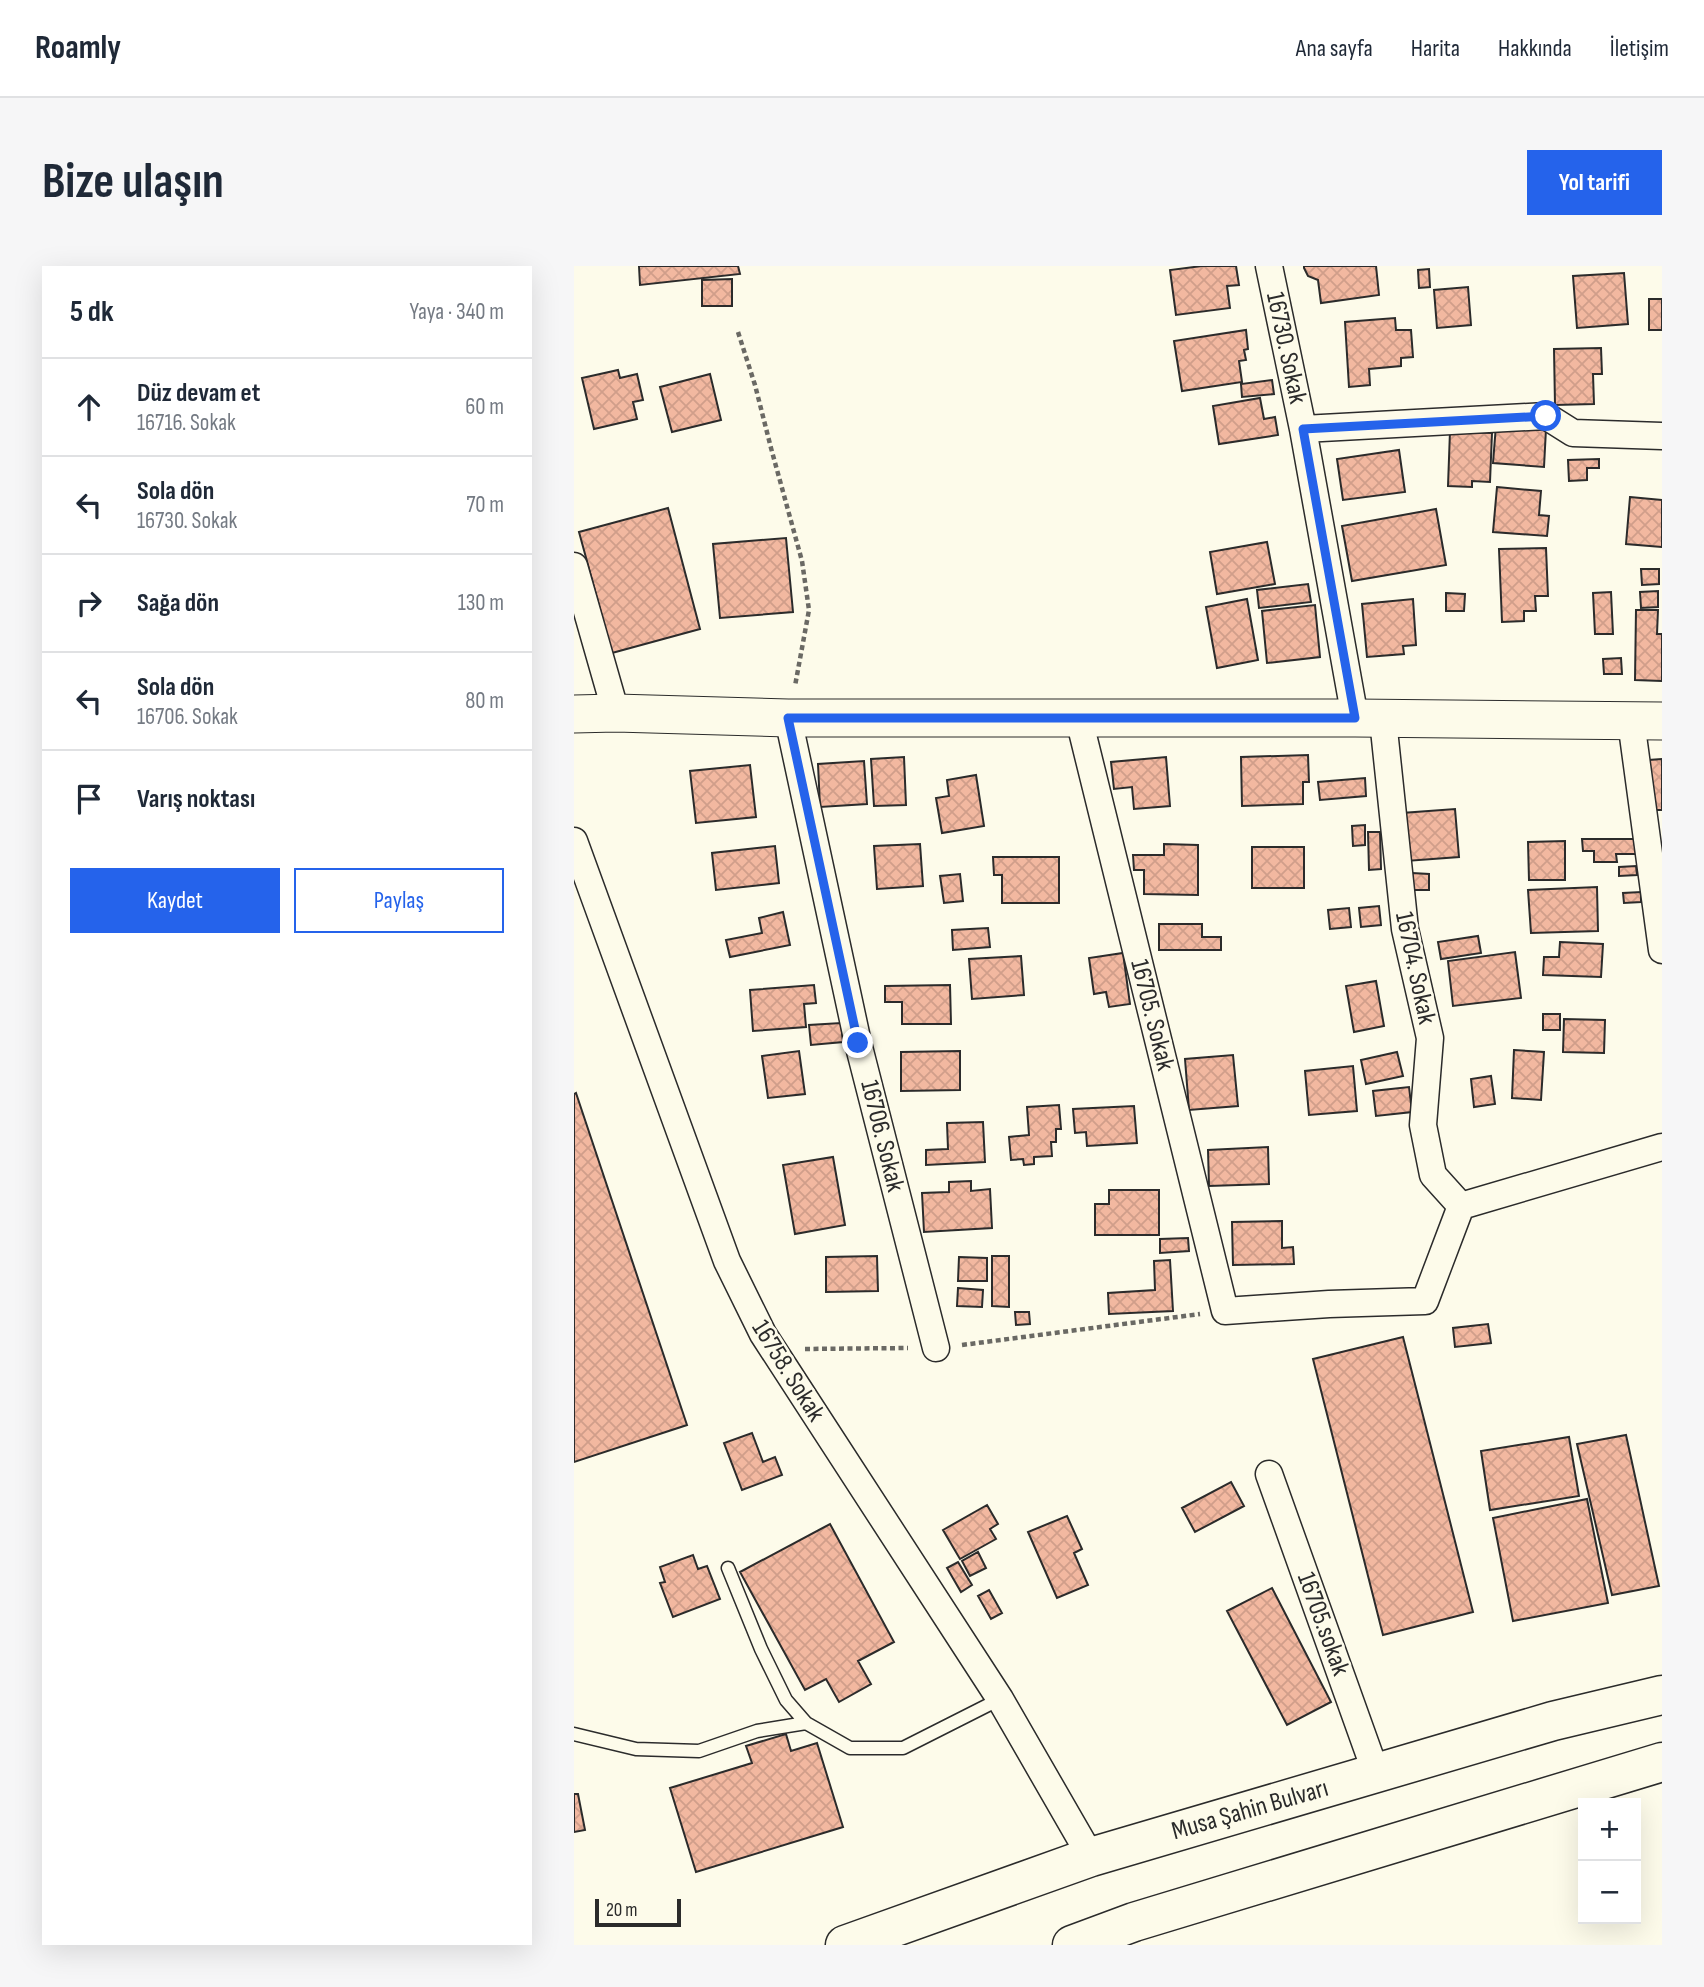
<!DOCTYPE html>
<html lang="tr">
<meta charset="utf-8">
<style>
body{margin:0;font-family:"Sofia Sans Condensed",sans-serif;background:#f6f6f7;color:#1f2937}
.controls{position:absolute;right:21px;bottom:21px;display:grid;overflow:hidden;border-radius:0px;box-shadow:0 7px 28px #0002}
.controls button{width:63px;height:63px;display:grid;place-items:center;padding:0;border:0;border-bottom:2px solid #e0e1e3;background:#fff;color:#1f2937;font:35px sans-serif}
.scale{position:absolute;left:21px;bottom:18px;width:86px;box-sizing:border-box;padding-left:7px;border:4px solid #2b2b2b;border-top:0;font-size:19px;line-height:24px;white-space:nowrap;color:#2b2b2b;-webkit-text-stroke:5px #fdfbea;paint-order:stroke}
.stop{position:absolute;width:21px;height:21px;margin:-16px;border:5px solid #2563eb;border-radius:50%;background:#fff}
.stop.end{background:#2563eb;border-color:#fff;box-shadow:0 2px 7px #0008}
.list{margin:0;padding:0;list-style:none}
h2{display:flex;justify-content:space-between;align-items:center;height:91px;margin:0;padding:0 28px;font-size:30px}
h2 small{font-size:23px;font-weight:400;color:#747a83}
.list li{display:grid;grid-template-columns:46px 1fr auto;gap:21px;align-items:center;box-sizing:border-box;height:98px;padding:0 28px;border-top:2px solid #e0e1e3}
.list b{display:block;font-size:26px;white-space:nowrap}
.list p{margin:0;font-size:23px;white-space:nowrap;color:#747a83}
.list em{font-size:23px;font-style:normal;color:#747a83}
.actions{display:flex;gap:14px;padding:21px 28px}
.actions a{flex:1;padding:16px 0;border:2px solid #2563eb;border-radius:0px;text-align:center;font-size:24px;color:#2563eb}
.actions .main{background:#2563eb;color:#fff}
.icon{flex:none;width:38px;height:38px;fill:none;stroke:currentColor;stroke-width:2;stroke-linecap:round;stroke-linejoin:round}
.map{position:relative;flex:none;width:1088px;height:1679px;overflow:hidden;border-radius:0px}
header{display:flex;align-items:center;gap:42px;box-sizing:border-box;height:98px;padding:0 35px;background:#fff;border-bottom:2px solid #e0e1e3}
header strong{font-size:33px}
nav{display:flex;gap:38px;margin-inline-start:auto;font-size:24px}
.intro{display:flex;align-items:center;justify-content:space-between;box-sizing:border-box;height:168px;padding:0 42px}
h1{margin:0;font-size:49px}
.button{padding:18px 32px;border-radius:0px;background:#2563eb;color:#fff;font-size:24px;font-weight:700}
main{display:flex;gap:42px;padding:0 42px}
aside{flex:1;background:#fff;border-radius:0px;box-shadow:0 7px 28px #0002}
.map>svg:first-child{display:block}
.building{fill:url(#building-cross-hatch);stroke:#2b2b2b;stroke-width:2}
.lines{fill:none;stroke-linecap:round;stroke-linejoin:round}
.lane-casing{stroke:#2b2b2b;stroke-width:15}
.street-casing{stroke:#2b2b2b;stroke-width:29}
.secondary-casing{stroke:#2b2b2b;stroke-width:39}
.highway-casing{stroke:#2b2b2b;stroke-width:41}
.path{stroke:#6a6964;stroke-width:4.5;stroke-dasharray:5 3.5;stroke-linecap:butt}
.lane{stroke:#fdfbea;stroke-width:12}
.street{stroke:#fdfbea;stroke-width:26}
.secondary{stroke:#fdfbea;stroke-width:37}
.highway{stroke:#fdfbea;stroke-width:38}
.route{stroke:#2563eb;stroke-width:9}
.labels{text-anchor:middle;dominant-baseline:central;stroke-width:5;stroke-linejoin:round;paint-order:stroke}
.street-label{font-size:26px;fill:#2b2b2b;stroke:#fdfbea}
</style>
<header>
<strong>Roamly</strong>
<nav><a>Ana sayfa</a><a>Harita</a><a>Hakkında</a><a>İletişim</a></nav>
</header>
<div class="intro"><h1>Bize ulaşın</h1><a class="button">Yol tarifi</a></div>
<main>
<aside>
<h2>5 dk<small>Yaya · 340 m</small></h2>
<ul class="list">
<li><svg class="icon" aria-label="ahead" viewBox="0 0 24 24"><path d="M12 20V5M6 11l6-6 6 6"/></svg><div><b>Düz devam et</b><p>16716. Sokak</p></div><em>60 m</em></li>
<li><svg class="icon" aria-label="left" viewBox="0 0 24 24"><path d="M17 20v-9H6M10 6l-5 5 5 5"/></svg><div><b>Sola dön</b><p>16730. Sokak</p></div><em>70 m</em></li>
<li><svg class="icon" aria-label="right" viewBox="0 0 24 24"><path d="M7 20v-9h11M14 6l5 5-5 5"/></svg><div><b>Sağa dön</b></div><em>130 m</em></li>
<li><svg class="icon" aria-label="left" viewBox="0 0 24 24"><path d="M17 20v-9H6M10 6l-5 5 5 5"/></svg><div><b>Sola dön</b><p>16706. Sokak</p></div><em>80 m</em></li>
<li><svg class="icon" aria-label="arrive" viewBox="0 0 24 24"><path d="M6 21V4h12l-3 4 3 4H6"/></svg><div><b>Varış noktası</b></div></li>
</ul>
<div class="actions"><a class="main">Kaydet</a><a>Paylaş</a></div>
</aside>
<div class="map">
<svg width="1088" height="1679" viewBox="0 0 1088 1679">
<defs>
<pattern id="building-cross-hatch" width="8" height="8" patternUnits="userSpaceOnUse" patternTransform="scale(1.75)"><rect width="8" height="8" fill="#f2b8a0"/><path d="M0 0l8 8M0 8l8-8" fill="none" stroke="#d09e8a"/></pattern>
</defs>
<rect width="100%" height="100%" fill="#fdfbea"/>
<!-- building -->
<path class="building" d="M65 0H164L166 8 66 19Z
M628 0H662L665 19 653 20 656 42 602 49 596 4Z
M730 0H802L805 29 747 37 744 14 734 10 730 2Z
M855 3 856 21 845 22 844 4Z
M1050 7 1054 58 1003 62 999 10Z
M158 13V40H128V14Z
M894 21 897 59 863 62 860 24Z
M1075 33H1088V64H1075Z
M821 52 822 64H837L839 91 827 92V100L795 103 796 119 775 121 771 56Z
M672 64 674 83 670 84 672 94 665 95 668 116 608 125 600 75Z
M1027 82 1028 108H1019L1020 138 981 139 980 83Z
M44 104 46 112 63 108 69 134 59 136 63 153 20 163 8 112Z
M136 108 147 154 98 166 86 121Z
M698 114 700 128 668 131 667 118Z
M686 132 690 153 701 151 704 169 645 178 639 140Z
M922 159 972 163 970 201 919 197Z
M876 165 918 167 916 216 898 215V221L874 220Z
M825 184 831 226 769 234 763 193Z
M1025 193V202H1013V214L995 215 994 194Z
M923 221 967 225 965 249 975 250 973 270 919 266Z
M1056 231 1088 234V281L1052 278Z
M94 242 126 363 38 387 5 266Z
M862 243 872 299 778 315 768 260Z
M212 272 219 346 146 352 139 278Z
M693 276 701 318 643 328 636 286Z
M972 282 974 330H961L962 345H950V355L928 356 925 283Z
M1067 303H1085V318L1068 319Z
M734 318 737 336 685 342 683 324Z
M1084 325V341L1067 342 1066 326Z
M1037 326 1039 368H1021L1019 327Z
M872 327 891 328 890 345H872Z
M673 333 684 394 643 402 632 341Z
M839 333 842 379 829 380 830 388 793 391 788 338Z
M741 339 746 391 693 397 688 345Z
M1062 344H1084L1083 368H1088V415L1061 414Z
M1047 392 1048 408H1030L1029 393Z
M734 489 735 516H729V538L668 540 667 491Z
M330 491 332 539 300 540 297 493Z
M592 491 596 540 560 543 558 521 540 523 537 496Z
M1088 493V544H1078L1075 494Z
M290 495 293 538 246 541 244 498Z
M176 499 182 551 122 557 116 505Z
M402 509 410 560 368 567 362 532 375 530 373 514Z
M791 512 792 530 746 534 744 516Z
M881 543 885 591 832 595 828 547Z
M791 559V579L779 580 778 560Z
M794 566H806L807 603 795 604Z
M1008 573H1064V588H1042L1043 596H1020V585H1009Z
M991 575V614H955L954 576Z
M346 578 349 620 303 623 300 580Z
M590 578 624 579V629L570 628V604H560L559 589H590Z
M201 580 205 617 142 624 138 587Z
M678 581H730V622H678Z
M419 591H485V637H428V609H420Z
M1062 600 1063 609 1045 610V601Z
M838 607 855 608V624H838Z
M386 608 389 635 370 637 366 610Z
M1023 621 1024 665 957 667 954 624Z
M1067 626V636L1050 637 1049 627Z
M805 640 807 659 787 661 785 642Z
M775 642 777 661 756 663 754 644Z
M209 646 216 679 156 691 152 674 188 667 185 652Z
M585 658H628V671H647V684H585Z
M414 662 416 681 379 684 378 664Z
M904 670 907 687 867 693 864 676Z
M986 676 1029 678 1027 711 969 709 970 691H985Z
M941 686 947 732 879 740 874 695Z
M549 687 556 738 535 741 532 726 520 728 515 692Z
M447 690 450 729 398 733 395 693Z
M802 715 810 760 780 766 772 720Z
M240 719 242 737 230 738 232 761 179 765 176 724Z
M376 719 377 758H328V736H311V720Z
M969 748H986V764H969Z
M990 753 1031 754 1030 787 989 786Z
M267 757 269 776 237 779 235 759Z
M940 784 970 786 967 834 938 832Z
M225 785 231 828 194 832 188 790Z
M386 785V824L327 825V786Z
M823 786 829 810 792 818 787 794Z
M659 789 664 840 615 844 611 793Z
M779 800 783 845 735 849 731 805Z
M917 810 921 838 900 841 897 813Z
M835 821 838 846 802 850 799 825Z
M2 827 113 1159 0 1196V828Z
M485 839 487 863H482V876H477L478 890 460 891V898L450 899 449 893 437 894 435 871 455 869 453 841Z
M560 840 563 877 513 880 512 866 501 867 499 843Z
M409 856 411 896 352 899V884L374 883 373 857Z
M694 881 695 918 635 920 634 884Z
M259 891 271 959 221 968 209 899Z
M397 915V925L416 923 418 962 350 966 348 927 375 926V916Z
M535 924H585V969H521V938H535Z
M708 955V982L719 981 720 998 659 999 658 956Z
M614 972 615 985 586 987V973Z
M303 990 304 1025 252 1026V991Z
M418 990H435V1041L418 1040Z
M385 991 413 992V1015H384Z
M596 994 599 1045 535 1048 534 1027 581 1024 580 995Z
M384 1022 409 1024 408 1041 383 1040Z
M441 1046H455L456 1058 442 1059Z
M914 1058 917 1077 881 1081 879 1062Z
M829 1071 899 1346 809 1369 739 1093Z
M178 1167 189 1196 201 1191 208 1209 168 1224 150 1177Z
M1052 1169 1085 1320 1038 1329 1003 1178Z
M995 1171 1005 1230 916 1244 907 1185Z
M657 1216 670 1240 621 1266 608 1242Z
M1013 1233 1034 1337 939 1355 919 1252Z
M413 1239 424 1258 416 1263 422 1273 386 1293 369 1264Z
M493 1250 508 1283 500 1287 514 1319 483 1332 454 1266Z
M256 1258 320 1376 284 1395 297 1418 265 1436 252 1413 231 1424 166 1306Z
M404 1286 412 1302 396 1310 388 1295Z
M119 1289 124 1303 133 1300 146 1333 99 1351 86 1317 91 1316 86 1301Z
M384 1296 398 1319 387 1326 373 1302Z
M698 1322 757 1436 713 1459 653 1345Z
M415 1324 428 1347 417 1353 404 1330Z
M212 1468 217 1485 243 1477 269 1561 122 1606 96 1522 178 1497 172 1480Z
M0 1528H4L11 1564 0 1566Z"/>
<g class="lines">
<!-- lane casing -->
<g class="lane-casing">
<path id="lane" d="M154 1302 187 1383 212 1434 232 1457 276 1482H329L426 1433
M0 1468 62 1483 125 1485 183 1465 232 1457"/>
</g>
<!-- street casing -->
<g class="street-casing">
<path id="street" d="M695 0 729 163 781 452
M729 163 972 150 999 167 1088 170
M0 300 42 447
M214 452 284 777 362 1082
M505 453 651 1045 755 1038 851 1035 887 940 1088 881
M809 454 831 663 856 772 849 859 859 909 887 940
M1057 455 1088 684
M0 575 153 995 189 1068 426 1433 517 1591
M695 1208 802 1507"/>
</g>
<!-- secondary casing -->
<g class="secondary-casing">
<path id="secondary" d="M0 448 42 447 214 452H781L1088 455"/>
</g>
<!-- highway casing -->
<g class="highway-casing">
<path id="highway" d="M271 1679 517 1591 979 1455 1088 1429
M498 1679 560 1656 1088 1496"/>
</g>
<!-- path -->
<path class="path" d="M164 66 181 119 197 182 228 295 235 344 221 420
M388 1079 626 1048
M231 1083 334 1082"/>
<!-- lane -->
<use href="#lane" class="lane"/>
<!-- street -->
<use href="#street" class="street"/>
<!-- secondary -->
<use href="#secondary" class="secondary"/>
<!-- highway -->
<use href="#highway" class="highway"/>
</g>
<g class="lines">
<!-- route -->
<path class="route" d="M284 777 214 452H781L729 163 972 150"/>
</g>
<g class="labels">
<!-- street labels -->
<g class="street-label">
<text transform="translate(712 82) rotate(78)">16730. Sokak</text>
<text transform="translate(841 702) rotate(78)">16704. Sokak</text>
<text transform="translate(578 749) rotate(76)">16705. Sokak</text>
<text transform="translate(308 870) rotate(76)">16706. Sokak</text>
<text transform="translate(214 1105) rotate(58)">16758. Sokak</text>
<text transform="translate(749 1358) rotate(70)">16705.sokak</text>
<text transform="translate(676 1544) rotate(-16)">Musa Şahin Bulvarı</text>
</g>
</g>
</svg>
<div class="controls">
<button>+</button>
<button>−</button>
</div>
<div class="scale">20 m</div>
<div class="stop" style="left:972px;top:150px"></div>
<div class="stop end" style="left:284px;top:777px"></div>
</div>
</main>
